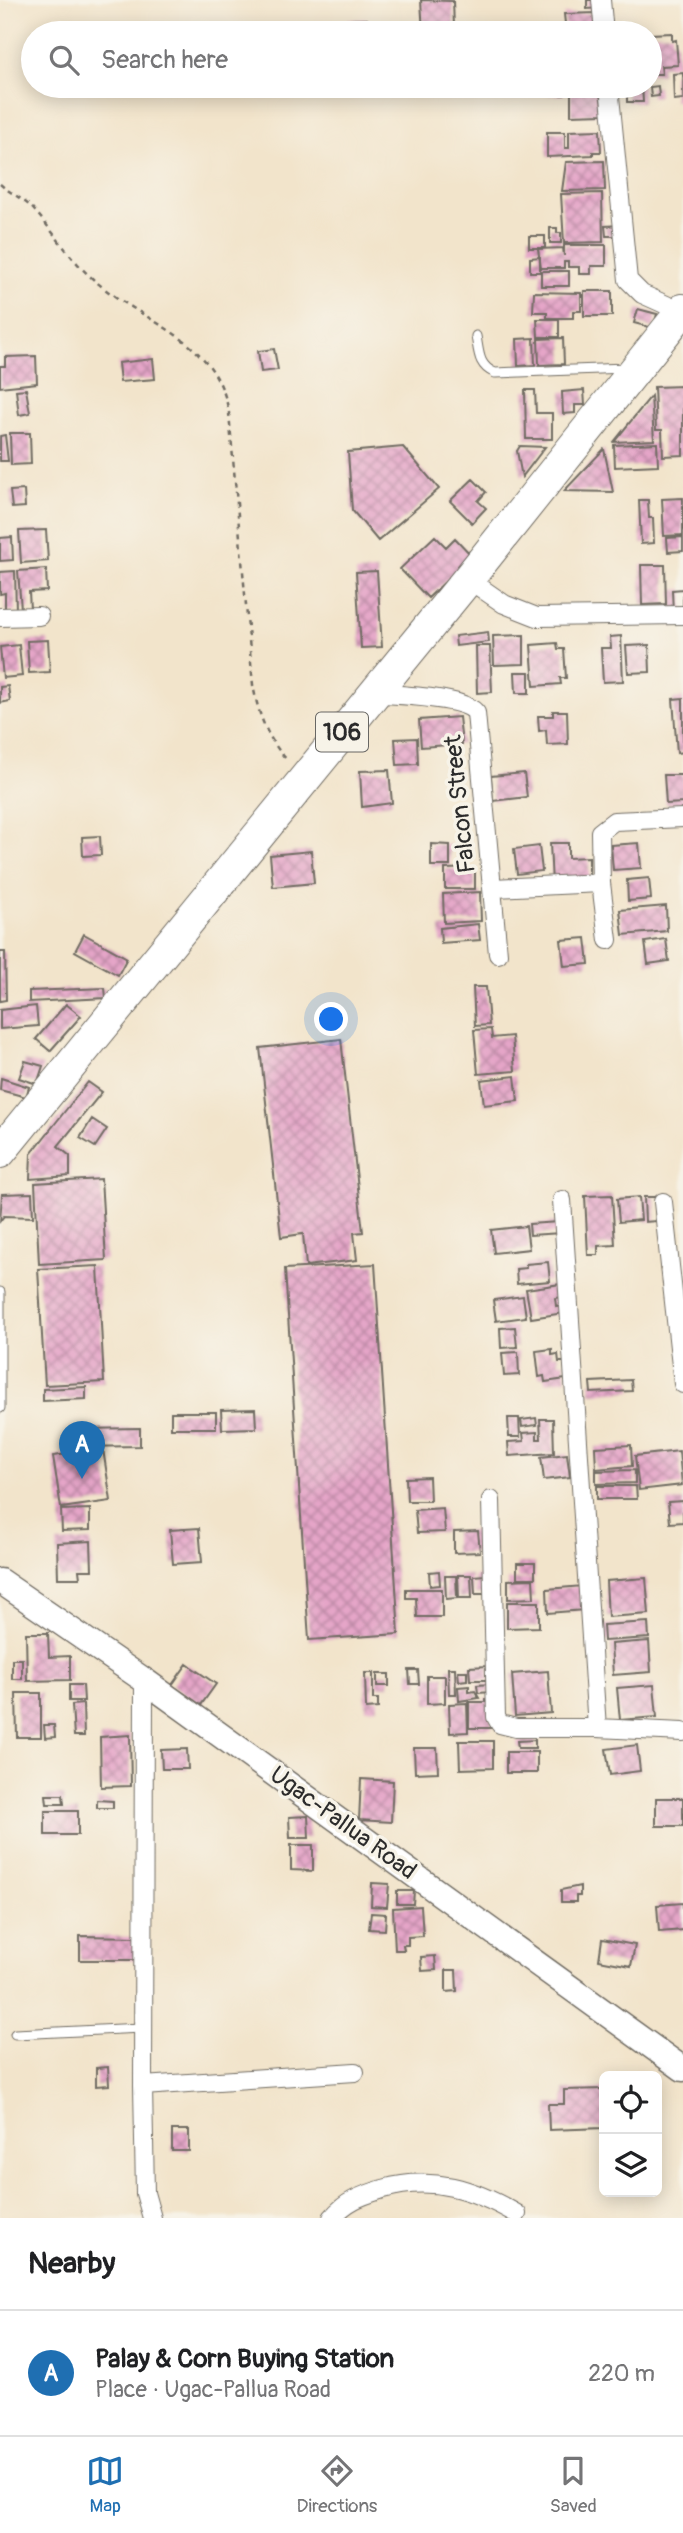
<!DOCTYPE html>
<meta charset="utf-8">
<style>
body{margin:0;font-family:Pangolin,sans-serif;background:#f6f6f6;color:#202124}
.controls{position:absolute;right:21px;bottom:21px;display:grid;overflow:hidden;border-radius:10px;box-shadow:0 4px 18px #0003}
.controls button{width:63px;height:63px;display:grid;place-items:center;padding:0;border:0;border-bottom:2px solid #e0e0e0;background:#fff;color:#202124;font:35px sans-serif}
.you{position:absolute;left:332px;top:1020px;width:24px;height:24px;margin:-18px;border:5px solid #fff;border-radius:50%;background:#1a73e8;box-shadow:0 0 0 10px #1a73e833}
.badge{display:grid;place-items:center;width:46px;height:46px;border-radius:50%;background:#1f6fb2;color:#fff;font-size:23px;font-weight:700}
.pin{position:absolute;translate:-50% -58px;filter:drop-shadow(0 2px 4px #0008)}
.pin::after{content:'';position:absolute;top:37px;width:24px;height:21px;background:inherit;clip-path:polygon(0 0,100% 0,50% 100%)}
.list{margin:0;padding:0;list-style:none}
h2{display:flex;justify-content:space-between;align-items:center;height:91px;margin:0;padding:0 28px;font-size:30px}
h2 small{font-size:23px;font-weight:400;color:#757577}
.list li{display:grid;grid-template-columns:46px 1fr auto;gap:21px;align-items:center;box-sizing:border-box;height:126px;padding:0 28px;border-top:2px solid #e0e0e0}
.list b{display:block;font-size:26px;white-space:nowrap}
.list p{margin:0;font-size:23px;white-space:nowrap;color:#757577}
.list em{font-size:23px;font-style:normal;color:#757577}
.icon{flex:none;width:38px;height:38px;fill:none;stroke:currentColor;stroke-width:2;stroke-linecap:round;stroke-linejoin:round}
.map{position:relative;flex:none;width:683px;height:2218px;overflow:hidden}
.search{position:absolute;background:#fff;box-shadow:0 4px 18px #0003;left:21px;right:21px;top:21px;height:77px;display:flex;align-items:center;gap:18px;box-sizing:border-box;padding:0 24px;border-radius:38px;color:#757577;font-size:26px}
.sheet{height:217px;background:#fff}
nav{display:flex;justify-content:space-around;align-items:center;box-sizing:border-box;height:98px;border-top:2px solid #e0e0e0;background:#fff;font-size:19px;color:#757577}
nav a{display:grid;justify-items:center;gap:4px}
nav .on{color:#1f6fb2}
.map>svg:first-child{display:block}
.building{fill:url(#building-cross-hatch)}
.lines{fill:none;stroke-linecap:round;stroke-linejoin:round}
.lane-casing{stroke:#716c63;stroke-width:11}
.street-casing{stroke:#716c63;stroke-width:20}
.secondary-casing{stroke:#716c63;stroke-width:27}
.highway-casing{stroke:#716c63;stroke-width:34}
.path{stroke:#716c63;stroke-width:2.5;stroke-dasharray:5 5;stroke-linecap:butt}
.lane{stroke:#fff;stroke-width:9}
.street{stroke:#fff;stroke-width:18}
.secondary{stroke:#fff;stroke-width:24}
.highway{stroke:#fff;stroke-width:32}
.labels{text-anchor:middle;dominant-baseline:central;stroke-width:7;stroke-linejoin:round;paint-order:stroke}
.shield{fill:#f7f3e8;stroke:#686764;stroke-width:2}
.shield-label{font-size:23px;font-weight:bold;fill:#2b2b2b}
.street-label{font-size:24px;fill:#2b2b2b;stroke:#f7f3e8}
</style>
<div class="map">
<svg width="683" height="2218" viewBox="0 0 683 2218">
<defs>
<pattern id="building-cross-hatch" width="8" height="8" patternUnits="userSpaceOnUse" patternTransform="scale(1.75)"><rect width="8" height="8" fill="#e5a5c8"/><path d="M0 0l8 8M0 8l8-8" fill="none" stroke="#ba87a3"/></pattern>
</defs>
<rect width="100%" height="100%" fill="#f7f3e8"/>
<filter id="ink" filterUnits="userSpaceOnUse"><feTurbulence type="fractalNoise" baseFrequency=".0143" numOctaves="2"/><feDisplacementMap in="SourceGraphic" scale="14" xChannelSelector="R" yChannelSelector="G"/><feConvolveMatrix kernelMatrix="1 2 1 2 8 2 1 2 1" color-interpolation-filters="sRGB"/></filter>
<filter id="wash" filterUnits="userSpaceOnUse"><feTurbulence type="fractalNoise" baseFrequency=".00686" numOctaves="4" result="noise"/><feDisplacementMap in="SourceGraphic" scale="28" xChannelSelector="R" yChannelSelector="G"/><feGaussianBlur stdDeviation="1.57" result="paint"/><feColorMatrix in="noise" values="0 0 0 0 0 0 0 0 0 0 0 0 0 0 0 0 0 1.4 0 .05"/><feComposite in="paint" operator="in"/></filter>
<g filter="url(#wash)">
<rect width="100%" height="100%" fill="#f2e4cb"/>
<g id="blocks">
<!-- building -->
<path class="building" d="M421 0 453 1 454 27H448V33H423Z
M587 0H599V8L587 9Z
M597 13V25L591 26 592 33H566L564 14Z
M367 19V33H348L347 20Z
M672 33V41L676 40 678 65 661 66 662 74H650V34Z
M683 73V99L674 100 673 74Z
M548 86H564V95H548Z
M627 86H642L643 102H627Z
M658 86 659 96 651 97 650 87Z
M599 90 604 114 571 115V91Z
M600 130 601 152H593V155L547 157V132H565V148H569V131Z
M604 161 605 190 562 191 566 162Z
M602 193 603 242 564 243 561 194Z
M620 225V236H606L605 226Z
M550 228H557V233H561V243H550Z
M529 236H545V248H529Z
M564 245H606V266H591V274H579V267H568V262H564V268H541L538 249 563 248 564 256Z
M540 257V272H530V258Z
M541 271H569V286H541Z
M584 291H612V316H584Z
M534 292 581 293V311H573V318H547V312H533Z
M638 309 657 314 653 328 634 323Z
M537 319H559V337H538Z
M534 338 535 365 518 366 517 339Z
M563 338 564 364 539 365 538 339Z
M274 349 278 370 261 372 258 351Z
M36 356 37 383 0 387V366H5V357Z
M153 359 155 379 120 382 118 363Z
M683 386V455L663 456 662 430H656L654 387Z
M26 389 30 413 19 415 16 390Z
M525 390H535L536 413H552V439H526Z
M584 390 585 405H575V413L563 414 562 392Z
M651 396 654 440 614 442Z
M10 433H30L31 464 11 465Z
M5 435 8 461H0V436Z
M657 443 658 465 615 467 614 445Z
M520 446 545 447 522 477 517 451Z
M403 447 439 489 378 541 352 510 348 452Z
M604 449 613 492 564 491Z
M473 479 486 492 478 501 486 508 472 523 450 501Z
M24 490 25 507 12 508 10 491Z
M683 498V535L664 536 662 499Z
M639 500H648L649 518H653L654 543 641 544Z
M46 530 48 561 21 563 19 531Z
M435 536 446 547 455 538 472 556 428 598 400 569Z
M12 537 13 560 0 561V538Z
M683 537V551L668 552 667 538Z
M641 565H665L666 604 642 605Z
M46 569 47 591 29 592 30 609H21L18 571Z
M15 571 16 611H5V593L0 594V572Z
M377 571 382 647 361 648 356 572Z
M683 589V612L673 613 672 590Z
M488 632 489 642 456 646 455 636Z
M524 635V664L494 665 493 636Z
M621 636 623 681 603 682 601 648H611L610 637Z
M48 640 50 672 29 673 27 641Z
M557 643 558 649H564L566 678H560L561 684 534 686 531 645Z
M19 645 22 676 3 678 0 647Z
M649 645 650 672 628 673 626 646Z
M476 646H490L492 692 477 693Z
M515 672H529V693H516Z
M8 686 10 701 0 703V687Z
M683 698V752L677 753 673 699Z
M553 711H567L568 744 547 745 546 730 539 731 538 716H553Z
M459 717 462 744 421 747 419 720Z
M417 738 418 764 397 765 395 739Z
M389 770 392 803 362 807 360 771Z
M524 773 527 797 493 801 491 776Z
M664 775H683V803L666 804Z
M100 836 101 855 83 856 82 837Z
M550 843H568V858L589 857V883L552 884Z
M639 843 641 868 613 870 611 845Z
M431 844 450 845V866H431Z
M539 846 542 871 517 874 514 849Z
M311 851 314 883 273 887 270 855Z
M475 868V889H445V869Z
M649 878 651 899 628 901 627 880Z
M480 892 481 921 444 923 443 894Z
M666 906 667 931 623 935 620 910Z
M478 924 480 940 441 943 440 928Z
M84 934 127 958 118 975 75 951Z
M586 938 589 964 564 966 561 940Z
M666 939 669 961 648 964 645 942Z
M0 952H5L6 1000 0 1001Z
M473 987H486L489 1025 475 1026Z
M105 988 106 998 29 1002V991Z
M66 1004 81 1016 50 1051 36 1039Z
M36 1006 38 1026 0 1029V1010Z
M491 1029 492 1038 512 1036 515 1071 478 1074 474 1030Z
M341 1039 363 1232 354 1233 357 1260 306 1266 303 1234 281 1237 260 1048Z
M25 1061 43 1066 37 1084 19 1078Z
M515 1076 518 1101 484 1105 481 1080Z
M1 1078 29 1087 26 1097 0 1090Z
M88 1082 102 1092 58 1146 70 1156V1176L30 1179 31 1154Z
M92 1119 107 1129 95 1147 80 1138Z
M101 1179 106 1260 39 1264 35 1183Z
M32 1193 33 1217 4 1216 0 1221 2 1194Z
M612 1195 615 1245 598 1246V1255H588L585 1196Z
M639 1197 641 1220 619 1222 617 1199Z
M644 1197H655L656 1221 645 1222Z
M559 1222 561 1233 530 1235 529 1224Z
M526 1226 529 1249 494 1253 491 1230Z
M548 1262 550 1281 517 1284 516 1269 526 1268V1264Z
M375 1264 399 1634 309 1640 285 1269Z
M98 1266 104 1382 45 1385 38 1269Z
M561 1284 563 1297 555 1298 556 1306 563 1305 564 1313 531 1318 526 1289Z
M523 1296 526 1317 496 1321 493 1300Z
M515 1327 517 1347 501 1348 500 1328Z
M552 1349V1355L558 1354 559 1362H564L566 1379 545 1382 544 1376 539 1377 536 1351Z
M518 1352 519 1375 504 1376 502 1353Z
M631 1380 632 1391 591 1393 590 1382Z
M86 1387V1399L43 1401V1389Z
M255 1409 256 1428 222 1429 221 1410Z
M171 1412H216V1428H171Z
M508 1418H519L520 1437H509Z
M536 1418 537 1425 522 1427 521 1420Z
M540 1419H553L554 1453 509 1456 508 1442 524 1441 523 1433 537 1432V1439H541Z
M140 1428V1446L79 1447V1429Z
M631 1445 632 1466 596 1469 595 1447Z
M103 1449 111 1501 61 1508 53 1456Z
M679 1451 682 1485 639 1490 635 1456Z
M567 1454 570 1477 544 1480 541 1457Z
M635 1470V1483L596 1484V1471Z
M429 1477 430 1501H407L406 1478Z
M597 1486H636L637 1499H597Z
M683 1501V1522L670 1523 668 1502Z
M443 1508 445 1532 417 1533 415 1510Z
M90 1509V1530L62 1531 61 1510Z
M199 1528 202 1562 173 1564 170 1530Z
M478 1531 480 1552 454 1553V1532Z
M91 1541 92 1570H79L80 1578H58L57 1543Z
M517 1563H535V1578H517Z
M439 1571 440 1585 430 1586 429 1572Z
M458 1575H471L472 1598H459Z
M485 1575 486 1594H475L474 1576Z
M445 1576H456L457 1598 446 1599Z
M646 1578 649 1614 608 1617 606 1581Z
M533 1579 534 1598 508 1599V1580Z
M583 1586 584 1610 548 1613 547 1589Z
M406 1589H442V1617H417L416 1598H406Z
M507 1602H539V1627L507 1628Z
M648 1622 649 1638 604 1641 603 1625Z
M26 1633H48L49 1657 70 1656V1680L27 1681Z
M649 1641 651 1672 613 1675 611 1644Z
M12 1659H22V1679H12Z
M187 1664 216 1684 201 1705 172 1685Z
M489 1666V1680H470L469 1667Z
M448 1668H455L456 1694H449Z
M409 1670H418L419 1684H410Z
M458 1671H467V1680L459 1681Z
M548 1671 551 1713 515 1716 512 1674Z
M365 1673H373V1699H378V1708L366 1709Z
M377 1674H389V1686H377Z
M427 1676H445V1703L427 1704Z
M491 1684 492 1692 478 1693 477 1685Z
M69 1685H83L84 1701H69Z
M654 1685 657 1717 620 1720 617 1688Z
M469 1686V1692L475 1691 479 1698 459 1701 458 1687Z
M16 1693H41V1737H17Z
M485 1699H492V1728H469V1702H485Z
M467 1703 468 1732 450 1733 449 1704Z
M83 1704 84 1736H74L72 1705Z
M44 1725H54L55 1737 45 1738Z
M130 1735 131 1786 101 1787 100 1737Z
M535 1740V1748H518L517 1741Z
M459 1741H493V1768L460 1769Z
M637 1745 640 1771 610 1775 606 1749Z
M414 1748H437L438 1772 415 1773Z
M187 1749 188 1769H162L161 1750Z
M506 1752H537V1773H506Z
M361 1779 393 1781 391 1822 359 1820Z
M46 1795H63L64 1804H47Z
M656 1798H683V1826H656Z
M97 1800 113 1801V1808H97Z
M45 1811H78V1835H45Z
M308 1816 309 1838H290L289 1817Z
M291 1845H313V1871L291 1870Z
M372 1883 389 1884 387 1907 371 1906Z
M580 1886V1896H576V1902H561V1890Z
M397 1891H414L413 1904H397Z
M683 1903V1930L659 1932 657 1905Z
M421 1906 423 1936 408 1937V1945H403L404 1950H395L393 1908Z
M371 1913 386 1914 385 1930 369 1929Z
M80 1936 136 1937V1960H80Z
M602 1939 635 1945 631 1966 599 1960Z
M435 1956 436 1970 422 1971 421 1957Z
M446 1970H456L457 1991 446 1992Z
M108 2067 109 2085 96 2086V2068Z
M604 2089V2128L549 2130 548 2104H564V2090Z
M172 2130H189V2151H172Z"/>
</g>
</g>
<g filter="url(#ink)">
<use href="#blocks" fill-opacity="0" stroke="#716c63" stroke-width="2"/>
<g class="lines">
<!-- lane casing -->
<g class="lane-casing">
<path id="lane" d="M476 336C479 352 478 366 495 373L626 368
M0 1292V1408
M15 2034 142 2028"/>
</g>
<!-- street casing -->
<g class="street-casing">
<path id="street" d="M601 0 604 33
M609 86 628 280 642 294 682 312
M468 579 504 604 537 617 683 615
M0 617 39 616
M374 693C396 696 465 696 476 713L498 954
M494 888 601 883
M608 940 601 883 600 832 614 821 683 818
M562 1200 597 1728
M663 1202 683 1384
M491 1500 496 1717 500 1724 516 1728H597L683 1732
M144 1680 143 2086 145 2193 152 2218
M143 2086 355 2072
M332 2218C347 2200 361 2196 383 2189 432 2175 474 2189 517 2214"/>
</g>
<!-- secondary casing -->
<g class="secondary-casing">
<path id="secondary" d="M0 1581 144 1680 683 2069"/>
</g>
<!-- highway casing -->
<g class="highway-casing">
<path id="highway" d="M0 1152 468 579 683 310"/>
</g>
<!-- path -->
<path class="path" d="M0 184C10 193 25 200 34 210 54 232 70 259 93 279 142 324 216 336 229 413L253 685C259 716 266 737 288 761"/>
<!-- lane -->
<use href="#lane" class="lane"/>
<!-- street -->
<use href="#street" class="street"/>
<!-- secondary -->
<use href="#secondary" class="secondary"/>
<!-- highway -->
<use href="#highway" class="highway"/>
</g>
</g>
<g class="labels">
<!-- shield labels -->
<rect class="shield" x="316" y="712.5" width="52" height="39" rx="5"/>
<g class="shield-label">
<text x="342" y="732">106</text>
</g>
<!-- street labels -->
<g class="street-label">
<text transform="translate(460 804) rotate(-96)">Falcon Street</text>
<text transform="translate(343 1823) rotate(36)">Ugac-Pallua Road</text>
</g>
</g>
</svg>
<div class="controls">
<button><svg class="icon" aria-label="locate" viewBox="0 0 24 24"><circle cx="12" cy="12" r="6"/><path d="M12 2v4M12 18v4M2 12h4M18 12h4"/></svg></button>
<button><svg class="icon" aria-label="layers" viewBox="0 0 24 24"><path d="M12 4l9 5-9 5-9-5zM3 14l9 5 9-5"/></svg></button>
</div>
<div class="you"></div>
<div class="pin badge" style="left:82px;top:1479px">A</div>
<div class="search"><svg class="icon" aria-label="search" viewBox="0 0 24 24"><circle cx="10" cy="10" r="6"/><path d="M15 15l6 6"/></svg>Search here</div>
</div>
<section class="sheet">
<h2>Nearby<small></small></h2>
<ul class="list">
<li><span class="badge">A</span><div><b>Palay &amp; Corn Buying Station</b><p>Place · Ugac-Pallua Road</p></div><em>220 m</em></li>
</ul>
</section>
<nav>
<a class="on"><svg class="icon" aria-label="map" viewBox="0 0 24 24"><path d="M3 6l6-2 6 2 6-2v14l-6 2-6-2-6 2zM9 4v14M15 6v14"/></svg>Map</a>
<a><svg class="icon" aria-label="directions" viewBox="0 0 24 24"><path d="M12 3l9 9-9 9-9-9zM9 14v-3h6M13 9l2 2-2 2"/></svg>Directions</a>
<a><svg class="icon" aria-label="saved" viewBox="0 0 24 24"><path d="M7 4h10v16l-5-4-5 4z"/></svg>Saved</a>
</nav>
